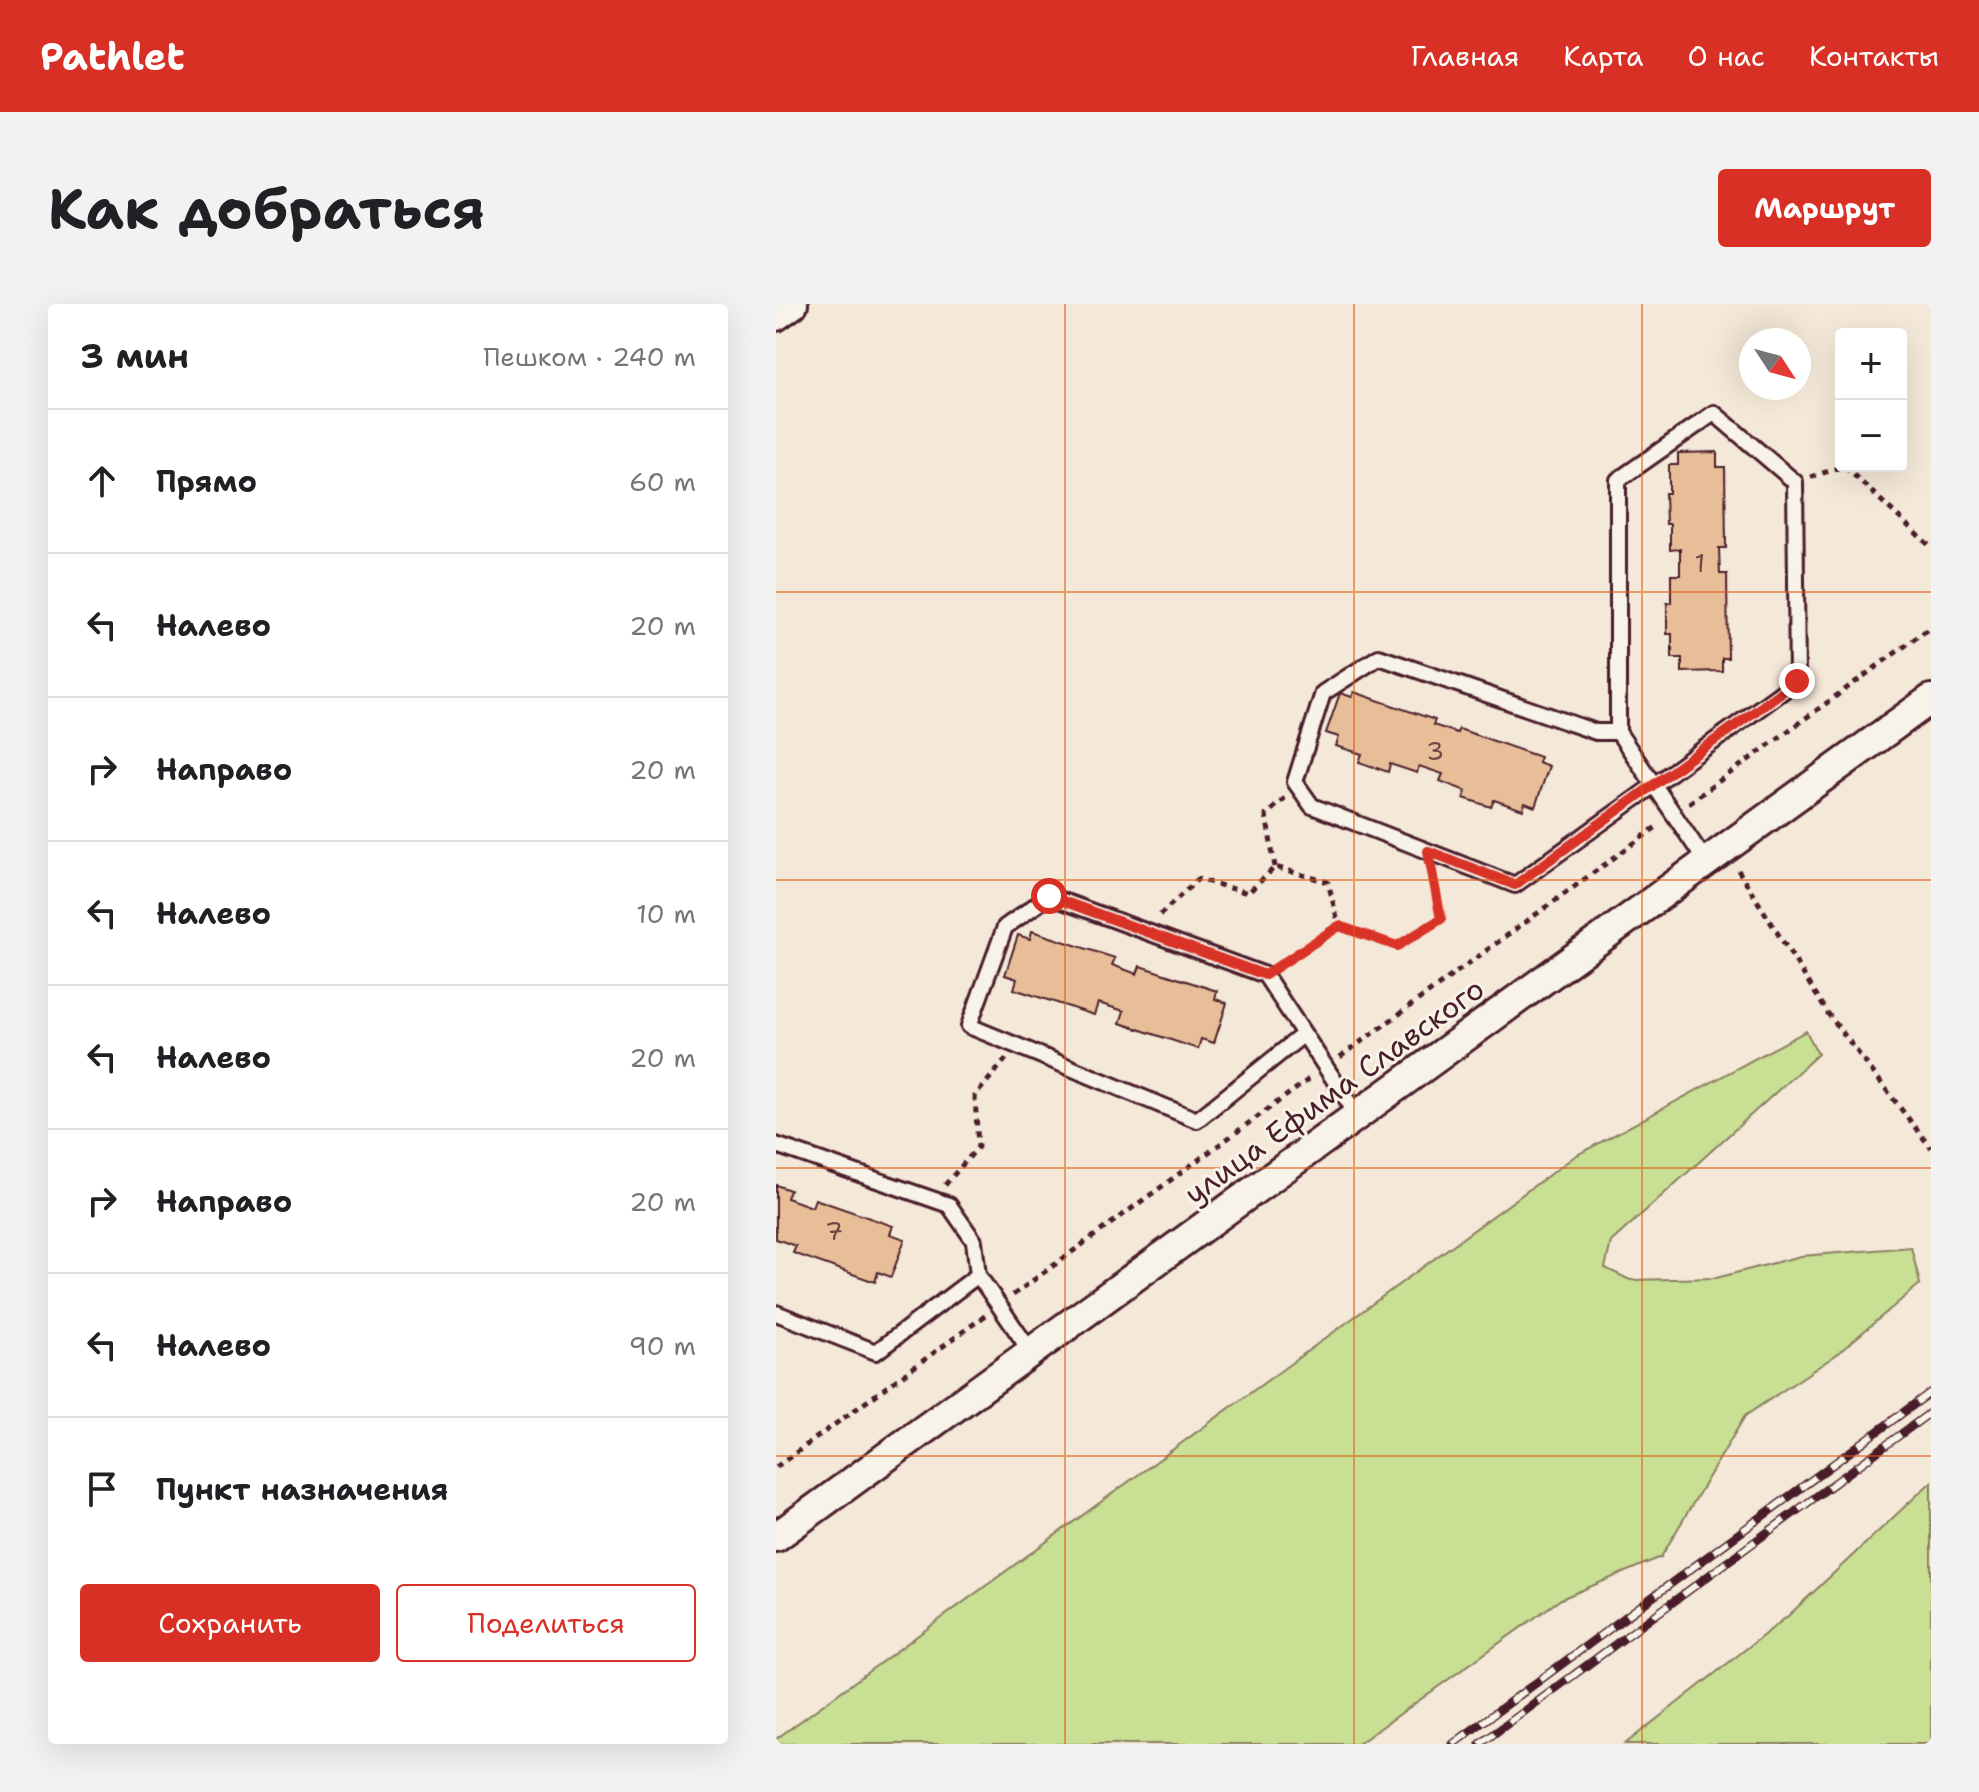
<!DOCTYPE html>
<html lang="ru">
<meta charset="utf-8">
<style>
body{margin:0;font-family:"Shantell Sans",sans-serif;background:#f2f2f2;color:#202124}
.controls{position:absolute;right:24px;top:24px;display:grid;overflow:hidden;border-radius:8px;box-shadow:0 8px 32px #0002}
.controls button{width:72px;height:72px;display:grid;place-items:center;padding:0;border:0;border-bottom:2px solid #e0e0e0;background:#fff;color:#202124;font:40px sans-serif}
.compass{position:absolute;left:963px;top:24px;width:72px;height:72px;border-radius:50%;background:#fff;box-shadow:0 8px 32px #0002;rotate:126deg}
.stop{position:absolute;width:24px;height:24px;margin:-18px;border:6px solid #d93025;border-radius:50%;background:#fff}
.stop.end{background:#d93025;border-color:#fff;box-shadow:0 2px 8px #0008}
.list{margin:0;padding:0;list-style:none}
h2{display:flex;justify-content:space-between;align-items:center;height:104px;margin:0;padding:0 32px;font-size:34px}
h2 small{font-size:26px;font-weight:400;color:#757577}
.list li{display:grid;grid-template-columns:52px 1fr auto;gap:24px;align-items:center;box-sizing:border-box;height:144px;padding:0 32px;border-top:2px solid #e0e0e0}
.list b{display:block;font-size:30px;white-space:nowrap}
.list em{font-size:26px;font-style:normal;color:#757577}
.actions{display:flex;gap:16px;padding:24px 32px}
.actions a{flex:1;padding:18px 0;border:2px solid #d93025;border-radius:8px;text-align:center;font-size:28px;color:#d93025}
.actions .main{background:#d93025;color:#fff}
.icon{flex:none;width:44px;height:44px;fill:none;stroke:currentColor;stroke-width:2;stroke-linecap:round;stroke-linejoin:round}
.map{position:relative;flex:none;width:1155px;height:1440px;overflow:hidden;border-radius:8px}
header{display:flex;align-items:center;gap:48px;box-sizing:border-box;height:112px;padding:0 40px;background:#d93025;color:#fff}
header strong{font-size:38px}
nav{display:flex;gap:44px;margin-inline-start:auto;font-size:28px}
.intro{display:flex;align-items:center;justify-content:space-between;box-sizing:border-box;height:192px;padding:0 48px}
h1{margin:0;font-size:56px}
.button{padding:20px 36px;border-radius:8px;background:#d93025;color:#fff;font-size:28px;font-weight:700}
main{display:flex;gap:48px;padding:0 48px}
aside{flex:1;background:#fff;border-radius:8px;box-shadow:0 8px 32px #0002}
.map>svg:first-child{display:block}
.green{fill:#c8df94;stroke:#897f60;stroke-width:2}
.building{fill:#e8be98;stroke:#4a1f2b;stroke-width:2}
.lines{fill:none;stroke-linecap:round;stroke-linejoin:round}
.service-casing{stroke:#4a1f2b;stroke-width:20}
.minor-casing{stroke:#4a1f2b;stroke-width:34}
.path{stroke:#4a1f2b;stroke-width:5;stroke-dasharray:6 6;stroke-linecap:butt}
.service{stroke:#f7f3e8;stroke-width:14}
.minor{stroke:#f7f3e8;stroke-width:28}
.rail-casing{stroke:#4a1f2b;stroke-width:9}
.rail{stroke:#f7f3e8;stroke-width:6;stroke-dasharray:18;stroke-linecap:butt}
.route{stroke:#d93025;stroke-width:10}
.grid{fill:none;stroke:#e0560e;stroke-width:2;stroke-opacity:0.55}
.labels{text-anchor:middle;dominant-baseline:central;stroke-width:6;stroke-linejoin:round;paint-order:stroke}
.number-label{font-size:26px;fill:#724746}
.street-label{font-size:30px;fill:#4a1f2b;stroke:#f7f3e8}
</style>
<header>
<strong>Pathlet</strong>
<nav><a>Главная</a><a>Карта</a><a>О нас</a><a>Контакты</a></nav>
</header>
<div class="intro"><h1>Как добраться</h1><a class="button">Маршрут</a></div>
<main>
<aside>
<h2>3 мин<small>Пешком · 240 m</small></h2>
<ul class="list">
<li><svg class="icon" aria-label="ahead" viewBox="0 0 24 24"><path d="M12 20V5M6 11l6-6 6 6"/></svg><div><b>Прямо</b></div><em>60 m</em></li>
<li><svg class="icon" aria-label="left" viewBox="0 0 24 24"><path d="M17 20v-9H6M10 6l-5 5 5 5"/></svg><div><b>Налево</b></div><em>20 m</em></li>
<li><svg class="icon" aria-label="right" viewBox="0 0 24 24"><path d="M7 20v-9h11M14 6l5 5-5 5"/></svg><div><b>Направо</b></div><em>20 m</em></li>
<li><svg class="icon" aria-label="left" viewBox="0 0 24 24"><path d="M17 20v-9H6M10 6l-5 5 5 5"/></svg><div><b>Налево</b></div><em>10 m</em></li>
<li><svg class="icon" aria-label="left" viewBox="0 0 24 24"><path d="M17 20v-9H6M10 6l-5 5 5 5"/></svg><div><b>Налево</b></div><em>20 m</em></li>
<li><svg class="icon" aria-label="right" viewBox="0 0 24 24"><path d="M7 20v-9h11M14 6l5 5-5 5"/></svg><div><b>Направо</b></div><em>20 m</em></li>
<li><svg class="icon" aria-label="left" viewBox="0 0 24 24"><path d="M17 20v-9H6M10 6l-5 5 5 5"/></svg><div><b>Налево</b></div><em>90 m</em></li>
<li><svg class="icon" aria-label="arrive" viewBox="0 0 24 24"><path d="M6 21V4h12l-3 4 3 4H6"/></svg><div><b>Пункт назначения</b></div></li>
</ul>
<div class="actions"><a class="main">Сохранить</a><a>Поделиться</a></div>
</aside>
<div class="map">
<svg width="1155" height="1440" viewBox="0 0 1155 1440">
<rect width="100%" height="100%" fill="#f4e8d8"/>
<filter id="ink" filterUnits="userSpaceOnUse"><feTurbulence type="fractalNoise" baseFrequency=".0125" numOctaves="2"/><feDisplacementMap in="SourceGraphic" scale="16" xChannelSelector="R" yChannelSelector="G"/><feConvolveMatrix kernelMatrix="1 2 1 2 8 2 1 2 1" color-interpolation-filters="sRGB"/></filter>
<g filter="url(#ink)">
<!-- green -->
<path class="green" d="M1030 727 1042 750 835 938 829 964 854 976 940 974 1025 952 1135 943 1144 980 1060 1051 969 1112 885 1253 785 1295 582 1440H0V1435L799 852Z
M1155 1178V1440H849L1012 1312Z"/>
<!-- building -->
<path class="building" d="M941 148V163H949L950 244H943L944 270H951L952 354H946V367L906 368V354H896V330H891V299H895V271H904V245L894 246V220H890L889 189H893V161H902V149Z
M578 388 659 416 657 421 681 429 683 425 764 453 762 458 773 462 759 503 749 499 747 506 718 496 715 503 688 494 690 487 664 477 667 470 643 462 641 469 614 460 612 468 583 458 586 450 560 442 563 433 550 429 564 389 576 393Z
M256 627 339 654 336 661 361 670 364 662 441 687 439 695 451 699 438 739 425 735 422 745 344 719 348 707 322 699 318 711 238 685 241 675 229 671 242 631 254 635Z
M0 881 14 886 11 894 36 903 39 895 117 922 114 930 129 935 115 973 102 968 99 978 17 949 20 942 0 935Z"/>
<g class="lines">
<!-- service casing -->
<g class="service-casing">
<path id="service" d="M938 109 1019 178 1021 377 878 481 842 428V176Z
M842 428H820L603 353 547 389 519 478 536 502 739 581 878 481 930 558
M528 730 489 671 273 592 229 623 193 722 421 816 528 730 581 811
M0 841 173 901 198 937 202 971 255 1048
M0 1009 100 1048 202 971"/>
</g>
<!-- minor casing -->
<g class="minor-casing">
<path id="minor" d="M0 12 17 0
M0 1233 1155 395"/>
</g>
<!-- path -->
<path class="path" d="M1035 173 1068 162 1155 243
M913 499 1155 323
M499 563 490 511 509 494
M962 566 1053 711 1155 844
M384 611 422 575 472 589 499 563 552 578 563 622
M505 661 563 622 621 642 665 615 656 567
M564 753 883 521
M169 881 202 843 199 792 230 755
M237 991 536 773
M0 1163 210 1011"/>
<!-- service -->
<use href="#service" class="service"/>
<!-- minor -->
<use href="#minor" class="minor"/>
<!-- rail casing -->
<g class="rail-casing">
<path id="rail" d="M677 1440 1155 1088
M704 1440 1155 1108"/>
</g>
<!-- rail -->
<use href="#rail" class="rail"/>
</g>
</g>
<g class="lines" filter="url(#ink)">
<!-- route -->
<path class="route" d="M273 592 489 671 563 622 621 642 665 615 652 547 739 581 1021 377"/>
</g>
<!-- grid -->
<path class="grid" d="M289 0V1440M578 0V1440M866 0V1440M0 288H1155M0 576H1155M0 864H1155M0 1152H1155"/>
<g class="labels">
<!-- number labels -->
<g class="number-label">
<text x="924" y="258">1</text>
<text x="659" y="446">3</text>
<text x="58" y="926">7</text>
</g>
<!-- street labels -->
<g class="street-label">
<text transform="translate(558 787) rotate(-36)">улица Ефима Славского</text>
</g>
</g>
</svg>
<div class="controls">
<button>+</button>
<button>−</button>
</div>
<svg class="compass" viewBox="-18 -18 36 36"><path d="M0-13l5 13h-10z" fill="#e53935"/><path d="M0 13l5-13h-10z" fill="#757577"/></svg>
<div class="stop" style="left:273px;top:592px"></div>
<div class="stop end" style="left:1021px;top:377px"></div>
</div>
</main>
